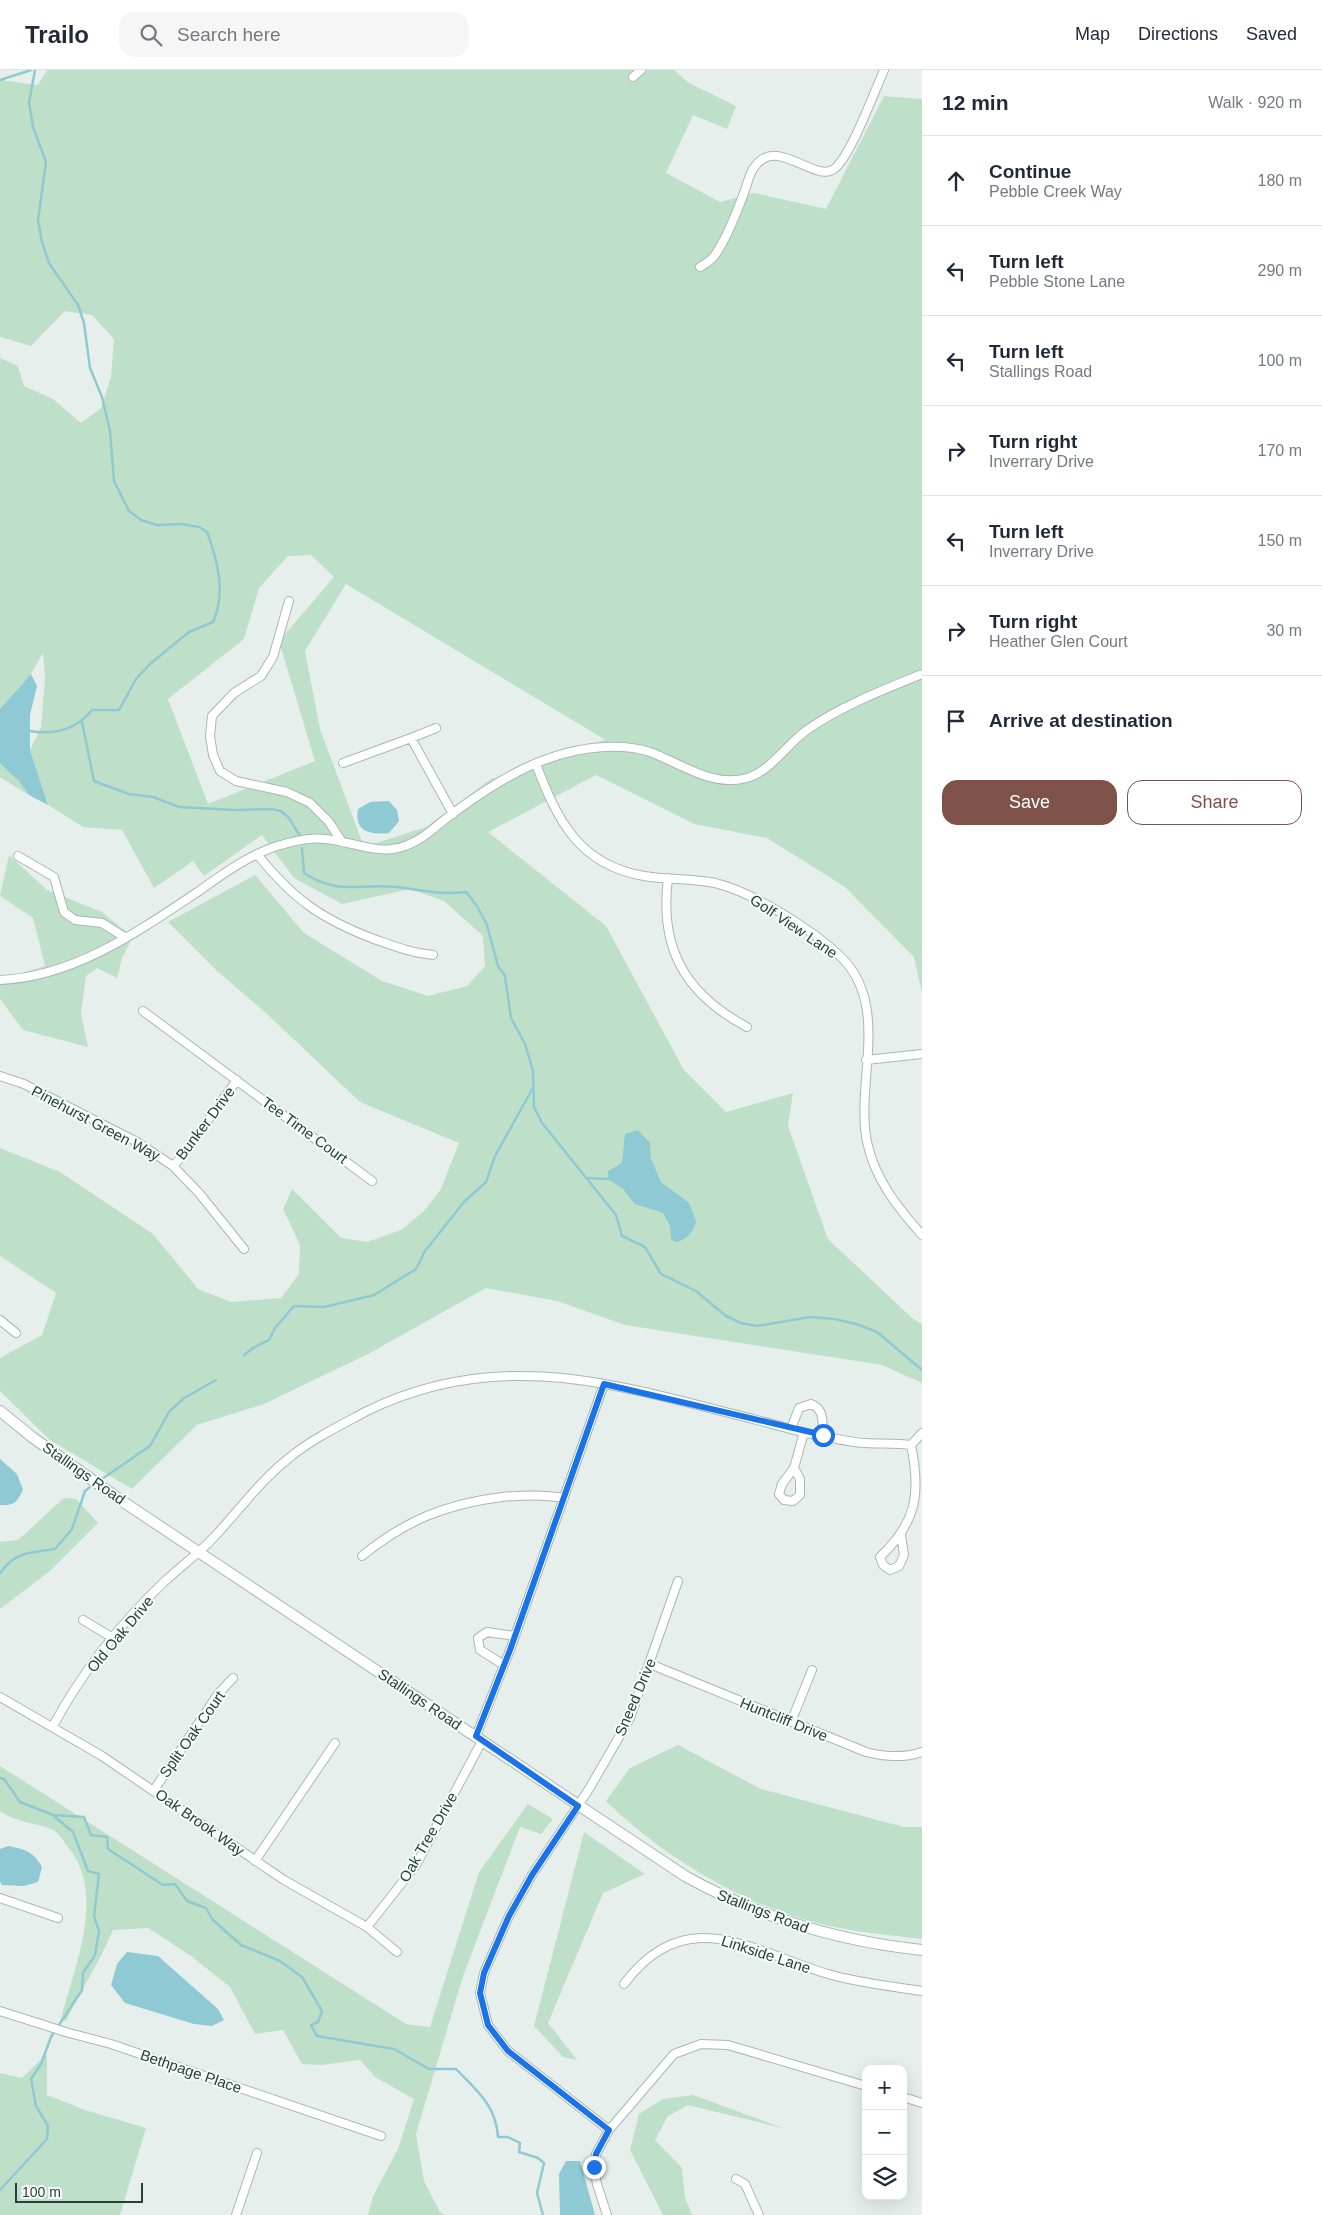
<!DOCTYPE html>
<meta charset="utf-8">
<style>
body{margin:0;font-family:Helvetica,sans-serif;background:#f6f6f7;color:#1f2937}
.controls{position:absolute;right:15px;bottom:15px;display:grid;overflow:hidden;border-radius:10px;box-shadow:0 5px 20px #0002}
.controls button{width:45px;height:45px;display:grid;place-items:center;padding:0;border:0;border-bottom:1px solid #e0e1e3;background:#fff;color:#1f2937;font:25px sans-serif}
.scale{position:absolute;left:15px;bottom:12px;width:128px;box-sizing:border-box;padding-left:5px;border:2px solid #24423a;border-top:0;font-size:14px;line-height:18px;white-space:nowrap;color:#24423a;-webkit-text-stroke:4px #f7fbf9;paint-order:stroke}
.stop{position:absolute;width:15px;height:15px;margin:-11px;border:4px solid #1a73e8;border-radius:50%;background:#fff}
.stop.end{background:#1a73e8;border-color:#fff;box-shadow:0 1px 5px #0008}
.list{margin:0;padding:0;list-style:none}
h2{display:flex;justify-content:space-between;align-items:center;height:65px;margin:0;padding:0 20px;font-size:21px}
h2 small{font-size:16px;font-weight:400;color:#747a83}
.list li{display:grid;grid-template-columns:32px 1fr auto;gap:15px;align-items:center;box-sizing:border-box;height:90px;padding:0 20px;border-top:1px solid #e0e1e3}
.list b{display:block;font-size:19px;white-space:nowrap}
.list p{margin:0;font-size:16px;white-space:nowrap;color:#747a83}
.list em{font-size:16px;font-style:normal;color:#747a83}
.actions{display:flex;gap:10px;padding:15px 20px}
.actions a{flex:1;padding:11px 0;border:1px solid #7f5249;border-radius:15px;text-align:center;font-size:18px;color:#7f5249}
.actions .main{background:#7f5249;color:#fff}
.icon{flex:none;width:28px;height:28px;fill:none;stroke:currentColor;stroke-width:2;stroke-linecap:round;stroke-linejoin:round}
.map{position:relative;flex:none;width:922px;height:2145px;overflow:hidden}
header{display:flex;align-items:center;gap:30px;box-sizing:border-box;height:70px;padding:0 25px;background:#fff;border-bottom:1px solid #e0e1e3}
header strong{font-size:24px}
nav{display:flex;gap:28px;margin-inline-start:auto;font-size:18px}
.search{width:350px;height:45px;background:#f6f6f7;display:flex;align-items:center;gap:12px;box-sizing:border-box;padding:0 18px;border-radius:15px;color:#747a83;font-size:19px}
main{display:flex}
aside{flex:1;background:#fff}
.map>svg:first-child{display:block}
.green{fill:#bfe0c8;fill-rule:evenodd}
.water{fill:#8ec9d4}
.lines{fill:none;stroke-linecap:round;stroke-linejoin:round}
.stream{stroke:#8ec9d4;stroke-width:2.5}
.minor-casing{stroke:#a8b8b2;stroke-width:10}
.tertiary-casing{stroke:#a8b8b2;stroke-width:12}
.minor{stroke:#fff;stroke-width:8}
.tertiary{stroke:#fff;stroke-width:10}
.route{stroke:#1a73e8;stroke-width:6}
.labels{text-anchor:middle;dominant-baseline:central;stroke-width:4;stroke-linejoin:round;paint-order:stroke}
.street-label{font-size:15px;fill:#24423a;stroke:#f7fbf9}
</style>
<header>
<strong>Trailo</strong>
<div class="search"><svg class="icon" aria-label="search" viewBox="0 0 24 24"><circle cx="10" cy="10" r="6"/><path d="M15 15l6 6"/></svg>Search here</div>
<nav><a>Map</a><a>Directions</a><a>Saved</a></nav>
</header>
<main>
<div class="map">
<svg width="922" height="2145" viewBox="0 0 922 2145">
<rect width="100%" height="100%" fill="#e6efeb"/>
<!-- green -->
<path class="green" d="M47 0H674L689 13 736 36 727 59 693 45 666 103 720 132 754 123 826 139 884 26 922 29V923L914 887 845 817 767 768 694 754 596 705 488 762 606 856 684 1000 726 1042 793 1023 788 1056 828 1169 912 1248 922 1254V1313L882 1295 625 1255 557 1231 486 1218 368 1284 264 1334 197 1355 132 1419 50 1370 0 1321V1288L42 1265 56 1223 0 1186V1078L60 1102 153 1164 198 1219 231 1232 281 1228 299 1204 300 1175 283 1139 292 1119 341 1168 367 1172 401 1160 424 1141 441 1119 459 1073 360 1032 266 943 216 900 168 852 255 805 304 863 382 911 428 926 467 916 485 896 483 866 444 831 410 819 342 834 294 808 262 765 204 806 193 791 154 818 122 760 83 757 48 735 30 680 41 658 45 608 43 583 31 604 0 639V288L18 296 24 316 53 329 81 353 101 338 111 307 114 269 92 245 65 241 31 276 0 267V10L38 15ZM311 485 334 507 279 571 315 691 208 734 168 629 244 569 259 518 288 486ZM346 514 604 669V670L491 709 426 757 364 777 320 659 305 581Z
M0 693 19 710 29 725 0 707Z
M9 785 47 820 102 842 133 867 122 888 117 908 97 898 86 906 81 944 88 977 23 960 0 929V910L45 896 33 848 0 826Z
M64 1428 76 1429 98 1453 50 1501 0 1539V1472L18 1470Z
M678 1675 761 1719 904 1757H922V1869C888 1865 854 1862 821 1854 744 1836 662 1786 606 1731L630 1698Z
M0 1696 406 1954 430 1957 479 1802 528 1734 553 1749 541 1764 520 1757 463 1906 416 2064 424 2111 440 2142 445 2145H368L373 2126 398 2079 414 2029 375 2007 360 1990 321 1995 302 1994 283 1960 255 1964 230 1917 191 1886 148 1858 113 1860C100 1891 81 1920 66 1951L61 1949C74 1897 107 1824 68 1777 64 1772 59 1763 53 1760 36 1752 16 1753 0 1741Z
M584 1762 645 1804 603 1823 548 1953 577 1990 563 1987 534 1956Z
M47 1984V2025L85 2040 146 2058 120 2145H0V2003L22 2008Z
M693 2025 786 2059 688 2035 668 2046 655 2070 682 2098 685 2127 692 2145H663L630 2080 639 2044 663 2029Z"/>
<!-- water -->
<path class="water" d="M31 604 37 616 30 645V680L48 735 29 725 19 711 0 693V639Z
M389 731 397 740 399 751 389 763C370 765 354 762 358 739L370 732Z
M638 1060 650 1073 651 1089 661 1112 689 1133 696 1151C695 1160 685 1172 675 1172L671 1169 670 1156 663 1143 635 1134 623 1119 608 1109V1101L622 1093 625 1064Z
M0 1389 17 1404 23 1420C17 1432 14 1436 0 1435Z
M8 1776C25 1779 34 1782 42 1797L38 1812 24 1816 2 1815 0 1811V1779Z
M127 1882 158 1886 218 1939 224 1950 212 1956 194 1954 125 1933 111 1915 117 1894Z
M566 2091H580L595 2145H560L559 2104Z"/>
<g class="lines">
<!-- stream -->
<path class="stream" d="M0 10 31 0
M82 652 94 711 129 724 153 727 179 737 234 740 271 739 281 741 289 748 300 766
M29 661C54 665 76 660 92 640H119L136 609 150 594 189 562 213 552C226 523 218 491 207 462L199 457 181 454 157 455 141 450 129 441 114 411 110 361 102 327 90 298 84 253 78 235 49 193 42 172 38 150 46 92 33 57 29 33 35 0
M302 778 304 803C339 826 361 813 397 817 420 820 442 825 466 822L477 836 487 855 498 896 505 906 511 948 525 974 533 1001 534 1037 542 1053 616 1145 622 1166 645 1177 661 1204 696 1221 726 1246 741 1253 757 1256 810 1247 835 1249 856 1254 877 1262 922 1300
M589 1108 608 1109
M244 1285 253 1278 269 1270 275 1258 294 1236 324 1237 374 1225 416 1199 425 1181 464 1132 486 1112 495 1086 534 1016
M99 1411 150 1376 169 1342 184 1328 216 1310
M0 1503C16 1481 30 1483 55 1479L72 1459 85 1421 94 1414
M0 1708 4 1709 20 1732 53 1745 73 1762 88 1801 99 1804 94 1846 99 1861 95 1885 83 1903 82 1920 51 1967 41 1994 31 2009 36 2036 48 2056 47 2069 0 2120
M53 1745 84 1747 91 1765 107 1767 108 1779 163 1815 175 1814 187 1831 206 1838 212 1849 241 1875 280 1891 302 1907 322 1941 318 1952 311 1955 317 1966 394 1979 429 1999H456C477 2021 496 2035 498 2067H508L520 2073 519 2082 538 2088 544 2093 537 2123 543 2145"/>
<!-- minor casing -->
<g class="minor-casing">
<path id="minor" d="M633 7 641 0
M700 197C705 194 711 191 715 185 725 171 738 139 744 123 748 113 749 102 756 95 778 67 815 113 834 99 850 88 875 20 884 0
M289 531 273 587 261 606 234 623 212 646 210 666 213 685 220 701 236 711 287 722 310 733 329 752 342 772
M411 668 436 658
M343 693 411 668 453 744
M536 694C557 750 579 795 644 806 668 810 692 808 715 813 753 822 813 860 841 887 891 936 855 1012 867 1072 875 1109 897 1137 922 1165
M257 784C293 829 321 849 374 869 394 876 411 883 433 885
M18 786 54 807 64 842 75 850 102 853 126 868
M668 808C659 878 685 924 747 957
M0 910C74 907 139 861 199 821 223 804 246 787 274 777 290 772 308 767 324 769 352 771 378 786 405 776 425 769 439 753 456 741 500 709 547 680 604 677 620 676 635 677 650 682 680 693 713 718 747 708 771 701 787 674 807 660 839 637 885 619 922 604
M143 941 372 1111
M866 990 922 984
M0 1006 24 1014 137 1072 173 1096 199 1123 244 1179
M173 1096 183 1085 237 1010
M0 1250 16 1263
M791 1359 799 1338 811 1334C825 1339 822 1353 823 1365
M794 1398 800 1409V1425L793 1431 784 1430 779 1424 782 1414 794 1398 804 1362
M901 1465 904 1485 899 1496 890 1500 883 1495 880 1487C917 1452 921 1423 911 1375
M362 1486C406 1450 446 1434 502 1427 523 1425 544 1424 564 1428
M83 1550 113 1568
M650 1594 866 1682C885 1687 904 1688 922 1682
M504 1595 480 1580 478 1568 487 1562 515 1566
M0 1627 102 1686 284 1810 367 1857 397 1882
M791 1652 812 1600
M53 1656C81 1604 120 1554 164 1512 181 1496 201 1482 216 1465 240 1439 261 1410 289 1388 312 1369 341 1355 367 1341 502 1275 620 1316 757 1350 773 1354 789 1359 806 1363 825 1366 846 1372 865 1373 881 1374 896 1373 911 1375L922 1363
M476 1666 510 1580 604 1314
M154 1720 218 1624 233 1608
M255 1791 335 1673
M0 1828 58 1848
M367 1857 416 1795 482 1671
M624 1914C686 1831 751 1881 828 1904 859 1913 890 1916 922 1921
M0 1941 69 1963 111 1974 381 2066
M903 2027 922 2033
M609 2060 508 1981 488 1955 480 1923 484 1903 509 1846 532 1805 589 1719 630 1648 678 1511
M736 2109 745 2114 759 2145
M236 2145 257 2083
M607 2145 597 2114 594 2097 596 2084 609 2060 674 1984 701 1974 728 1975 866 2016"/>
</g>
<!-- tertiary casing -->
<g class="tertiary-casing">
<path id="tertiary" d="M0 1341 32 1367 119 1429 685 1806C760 1848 837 1871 922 1880"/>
</g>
<!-- minor -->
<use href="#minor" class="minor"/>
<!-- tertiary -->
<use href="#tertiary" class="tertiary"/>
</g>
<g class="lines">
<!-- route -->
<path class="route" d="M594 2097 596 2084 609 2060 508 1981 488 1955 480 1923 484 1903 509 1846 532 1805 578 1736 476 1666 510 1580 604 1314 823 1365"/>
</g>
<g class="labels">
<!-- street labels -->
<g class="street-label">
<text transform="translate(794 856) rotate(34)">Golf View Lane</text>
<text transform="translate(96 1053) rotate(28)">Pinehurst Green Way</text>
<text transform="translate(205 1053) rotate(-53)">Bunker Drive</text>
<text transform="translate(305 1060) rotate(36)">Tee Time Court</text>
<text transform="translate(84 1403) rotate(35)">Stallings Road</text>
<text transform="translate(120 1564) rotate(-50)">Old Oak Drive</text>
<text transform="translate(635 1627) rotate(-67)">Sneed Drive</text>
<text transform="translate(420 1629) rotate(34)">Stallings Road</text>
<text transform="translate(784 1649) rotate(22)">Huntcliff Drive</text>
<text transform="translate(192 1664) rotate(-55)">Split Oak Court</text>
<text transform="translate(200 1752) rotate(35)">Oak Brook Way</text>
<text transform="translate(428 1767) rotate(-60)">Oak Tree Drive</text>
<text transform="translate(763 1841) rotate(21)">Stallings Road</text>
<text transform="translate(766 1884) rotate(18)">Linkside Lane</text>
<text transform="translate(191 2001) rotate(19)">Bethpage Place</text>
</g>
</g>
</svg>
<div class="controls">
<button>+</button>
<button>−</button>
<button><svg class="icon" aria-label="layers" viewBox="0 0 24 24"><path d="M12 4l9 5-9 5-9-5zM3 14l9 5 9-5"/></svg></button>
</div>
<div class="scale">100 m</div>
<div class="stop" style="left:823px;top:1365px"></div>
<div class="stop end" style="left:594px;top:2097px"></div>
</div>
<aside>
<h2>12 min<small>Walk · 920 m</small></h2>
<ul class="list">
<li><svg class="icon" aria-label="ahead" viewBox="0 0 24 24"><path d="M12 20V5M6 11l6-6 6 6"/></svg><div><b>Continue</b><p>Pebble Creek Way</p></div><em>180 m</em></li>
<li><svg class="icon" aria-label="left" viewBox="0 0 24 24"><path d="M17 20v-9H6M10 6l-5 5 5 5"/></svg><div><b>Turn left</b><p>Pebble Stone Lane</p></div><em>290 m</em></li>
<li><svg class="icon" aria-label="left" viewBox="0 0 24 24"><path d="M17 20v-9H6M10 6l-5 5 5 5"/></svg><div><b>Turn left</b><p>Stallings Road</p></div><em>100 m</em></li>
<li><svg class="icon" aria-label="right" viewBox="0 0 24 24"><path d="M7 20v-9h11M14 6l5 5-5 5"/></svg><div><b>Turn right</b><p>Inverrary Drive</p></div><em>170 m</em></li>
<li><svg class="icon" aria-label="left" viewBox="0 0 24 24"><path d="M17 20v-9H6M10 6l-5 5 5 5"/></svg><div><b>Turn left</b><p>Inverrary Drive</p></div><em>150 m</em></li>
<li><svg class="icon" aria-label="right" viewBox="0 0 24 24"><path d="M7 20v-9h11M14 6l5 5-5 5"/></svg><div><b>Turn right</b><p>Heather Glen Court</p></div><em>30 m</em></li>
<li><svg class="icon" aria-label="arrive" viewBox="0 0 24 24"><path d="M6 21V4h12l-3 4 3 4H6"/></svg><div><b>Arrive at destination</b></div></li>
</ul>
<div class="actions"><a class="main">Save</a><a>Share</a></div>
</aside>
</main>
